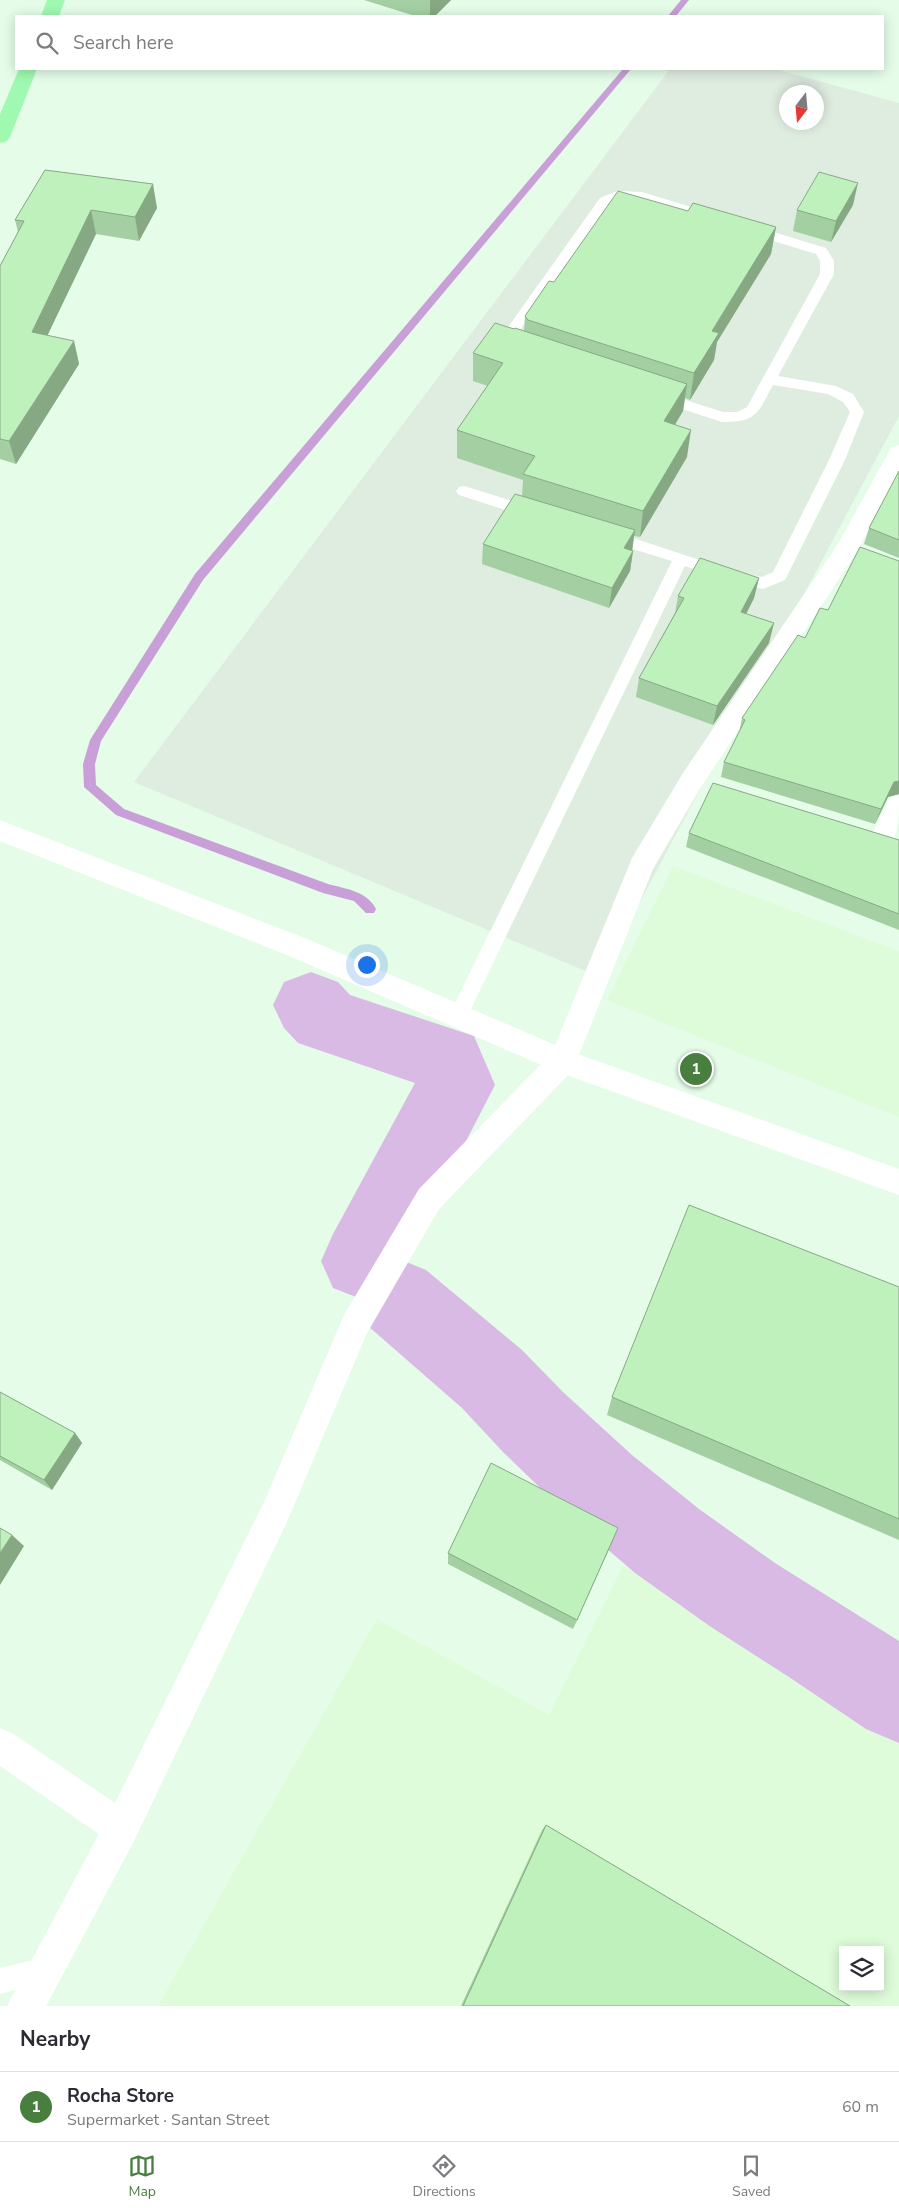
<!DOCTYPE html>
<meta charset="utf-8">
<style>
body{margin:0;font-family:"Nunito Sans",sans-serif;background:#f7f7f7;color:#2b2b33}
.controls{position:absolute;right:15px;bottom:15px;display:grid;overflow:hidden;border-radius:0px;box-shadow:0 2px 12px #0003}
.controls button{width:45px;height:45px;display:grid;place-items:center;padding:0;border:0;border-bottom:1px solid #e1e1e2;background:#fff;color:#2b2b33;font:25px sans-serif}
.compass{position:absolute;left:779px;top:85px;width:45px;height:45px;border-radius:50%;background:#fff;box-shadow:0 2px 12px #0003;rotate:196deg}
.you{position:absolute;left:366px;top:964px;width:18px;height:18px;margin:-12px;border:4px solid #fff;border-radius:50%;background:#1a73e8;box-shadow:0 0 0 8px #1a73e833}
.badge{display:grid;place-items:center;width:32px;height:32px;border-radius:50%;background:#487e3e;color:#fff;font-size:16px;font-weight:700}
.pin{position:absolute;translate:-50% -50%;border:2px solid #fff;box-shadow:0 1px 5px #0006}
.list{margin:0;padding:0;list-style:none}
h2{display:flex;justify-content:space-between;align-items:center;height:65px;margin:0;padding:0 20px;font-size:21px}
h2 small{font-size:16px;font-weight:400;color:#7c7c81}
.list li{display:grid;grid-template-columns:32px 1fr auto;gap:15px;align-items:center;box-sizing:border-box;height:70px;padding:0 20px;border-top:1px solid #e1e1e2}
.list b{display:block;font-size:19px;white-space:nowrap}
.list p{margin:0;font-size:16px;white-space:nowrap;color:#7c7c81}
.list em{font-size:16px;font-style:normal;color:#7c7c81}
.icon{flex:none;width:28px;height:28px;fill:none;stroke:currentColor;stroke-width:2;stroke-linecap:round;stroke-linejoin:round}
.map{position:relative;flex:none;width:899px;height:2006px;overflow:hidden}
.search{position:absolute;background:#fff;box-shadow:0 2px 12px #0003;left:15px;right:15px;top:15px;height:55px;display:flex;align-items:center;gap:12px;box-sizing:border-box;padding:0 18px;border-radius:0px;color:#7c7c81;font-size:19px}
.sheet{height:135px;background:#fff}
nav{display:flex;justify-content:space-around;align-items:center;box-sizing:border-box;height:70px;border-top:1px solid #e1e1e2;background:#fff;font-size:14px;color:#7c7c81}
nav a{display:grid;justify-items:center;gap:2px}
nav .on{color:#487e3e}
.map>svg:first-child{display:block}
.commercial{fill:#defcd9;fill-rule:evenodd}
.industrial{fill:#dfece0;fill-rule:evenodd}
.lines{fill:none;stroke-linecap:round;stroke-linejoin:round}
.stream{fill:#c8a0d7;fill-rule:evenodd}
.river{fill:#d9bae5;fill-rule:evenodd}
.lane{fill:#fff;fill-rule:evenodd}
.street{fill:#fff;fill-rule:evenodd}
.secondary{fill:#fff;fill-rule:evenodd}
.primary{fill:#9ff9b0;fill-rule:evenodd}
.wall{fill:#a4cfa3}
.shaded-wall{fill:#86a984}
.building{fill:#bff1bd;stroke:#86a984}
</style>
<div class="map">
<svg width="899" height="2006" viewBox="0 0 899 2006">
<rect width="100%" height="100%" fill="#e5fce9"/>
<!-- commercial -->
<path class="commercial" d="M673 866 899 951V1117L607 1000Z
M623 1566 899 1738V2006H158L377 1619 549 1715ZM843 1950H880V1987H843Z"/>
<!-- industrial -->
<path class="industrial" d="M670 69H775L899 103V416L600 977 134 782ZM786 92H816V122H786Z"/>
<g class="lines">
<!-- stream -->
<path class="stream" d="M681 0H689L676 16H668Z
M623 69H631L203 580 101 741 95 764 96 785 124 809 328 884C346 889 367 891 376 909L374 913H366L354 901 323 893 116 815 84 787 83 764 90 740 195 574Z"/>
<!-- river -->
<path class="river" d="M311 972 338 982 350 995 474 1036 495 1085 404 1261 426 1270 522 1350 563 1392 632 1455 699 1509 775 1563 899 1641V1743L866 1729 789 1677 711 1627 635 1573 570 1517 503 1452 462 1408 368 1326 356 1297 333 1288 321 1261 333 1234 415 1083 298 1043 284 1028 273 1005 284 982Z"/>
<!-- lane -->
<path class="lane" d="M617 191 642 192 826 248 834 261V274L778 376 836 386 853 394 864 412 845 460 785 580 763 589 734 583 685 566 465 1021 458 1023 451 1021 449 1015 672 561 603 540 601 536 603 532 609 530 736 572 762 577 773 572 829 460 850 412 843 402 828 394 773 385C758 413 757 422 722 422L516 355 506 342V330L600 198ZM619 199H636L816 254 820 261V274L747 407 737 412H723L526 349 520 341V330L610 204Z
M464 486 535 508 538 512 535 516 530 518 459 495 456 491 459 487Z
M47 1957 56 1961 60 1970 56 1979 0 1994V1968Z"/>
<!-- street -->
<path class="street" d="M899 445V474L855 555 701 787 653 869 573 1070 439 1209 366 1335 287 1522 134 1841 46 2006H7L99 1834 0 1766V1728L12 1733 115 1803 265 1500 344 1315 419 1189 552 1053 632 858 683 773 838 544 891 448Z
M899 795C899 813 899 829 892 845L883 849 874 845 870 838 890 798Z"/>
<!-- secondary -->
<path class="secondary" d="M0 820 307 939 572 1052 899 1169V1195L553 1070 287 955 0 841Z"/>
<!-- primary -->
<path class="primary" d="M47 0H65L59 16H41Z
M19 69H37L10 137 7 141 0 143V114Z"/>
</g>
<!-- wall -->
<path class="wall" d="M364 0H451L435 16H415Z
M45 170 157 208 139 241 96 234 47 336 74 341 79 364 16 464 0 459V266L18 232 15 220Z
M853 205 831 242 793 231 797 210Z
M688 211 776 227 771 254 717 342 714 360 690 400 685 398 683 411 675 425 687 457 640 537 634 536 632 551H633L630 571 609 608 482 564 483 544 522 496 523 480 457 458V430L488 386 473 381V353L514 329 524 331 525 316 554 282Z
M899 471V558L864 544 869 528Z
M899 561V794L888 797 875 824 721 777 724 762 739 733 742 718 805 638 828 610Z
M759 578 754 598 746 614 769 643 713 725 636 697 639 678 675 613 678 596Z
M689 833 899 840V930L686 847Z
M899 1287V1540L607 1415 612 1397Z
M0 1392 75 1433 82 1443 52 1490 0 1460Z
M613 1540 573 1629 448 1564V1553Z
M546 1825 850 2006H461L542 1830Z"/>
<!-- shaded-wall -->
<path class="shaded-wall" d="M430 0H451L435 16H430Z
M858 183 853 205 831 242 836 221Z
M153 184 157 208 139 241 135 217Z
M91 210 96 234 38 355 32 332Z
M776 227 771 254 717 342 714 360 690 400 694 373 712 331Z
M74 341 79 364 16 464 9 441Z
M687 384 683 411 660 449 664 421Z
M691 430 687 457 640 537 643 511Z
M635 530 632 551 621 568 624 548Z
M633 551 630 571 609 608 612 588Z
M759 578 754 598 737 632 741 612Z
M774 623 769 643 713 725 717 706Z
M899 781V794L888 797 875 824 881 809 894 782Z
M75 1433 82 1443 52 1490 44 1480Z
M618 1528 613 1540 573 1629 577 1620Z
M12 1535 24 1546 0 1585V1553Z"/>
<!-- building -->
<path class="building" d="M45 170 153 184 135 217 91 210 32 332 74 341 9 441 0 439V266L24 221 15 220Z
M819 172 858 183 836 221 797 210Z
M618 191 688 211 693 203 776 227 712 331 719 333 694 373 528 320 525 316 549 281 554 282Z
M495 323 514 329 515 328 687 384 664 421 691 430 643 511 523 474 535 456 457 430 503 363 473 353Z
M899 471V540L869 528Z
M515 494 635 530 624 548 633 551 612 588 483 544Z
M860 547 899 561V781L894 782 881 809 724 762 745 720 742 718 798 635 805 638 820 608 828 610Z
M700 558 759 578 741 612 774 623 717 706 639 678 684 598 678 596Z
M713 783 899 840V914L689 833Z
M689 1205 899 1287V1519L612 1397Z
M0 1392 75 1433 44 1480 0 1456Z
M491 1463 618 1528 577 1620 448 1553Z
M0 1528 12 1535 0 1553Z
M546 1825 850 2006H463Z"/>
</svg>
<div class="controls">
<button><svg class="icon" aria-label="layers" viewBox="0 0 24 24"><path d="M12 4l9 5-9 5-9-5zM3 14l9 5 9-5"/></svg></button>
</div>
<svg class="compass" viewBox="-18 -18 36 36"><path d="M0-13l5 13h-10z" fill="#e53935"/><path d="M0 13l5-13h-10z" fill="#7c7c81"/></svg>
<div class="you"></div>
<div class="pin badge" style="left:696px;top:1069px">1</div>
<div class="search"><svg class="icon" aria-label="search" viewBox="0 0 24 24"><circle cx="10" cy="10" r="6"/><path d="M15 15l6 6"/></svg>Search here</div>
</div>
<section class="sheet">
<h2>Nearby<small></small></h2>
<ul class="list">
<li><span class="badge">1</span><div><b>Rocha Store</b><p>Supermarket · Santan Street</p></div><em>60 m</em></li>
</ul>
</section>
<nav>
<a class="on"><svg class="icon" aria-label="map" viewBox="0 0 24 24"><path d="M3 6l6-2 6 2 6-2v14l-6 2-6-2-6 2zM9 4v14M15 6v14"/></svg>Map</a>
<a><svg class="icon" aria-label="directions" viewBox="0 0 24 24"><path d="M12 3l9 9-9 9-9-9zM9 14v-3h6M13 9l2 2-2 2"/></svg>Directions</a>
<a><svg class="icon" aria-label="saved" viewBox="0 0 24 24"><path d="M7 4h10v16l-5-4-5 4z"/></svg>Saved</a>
</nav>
